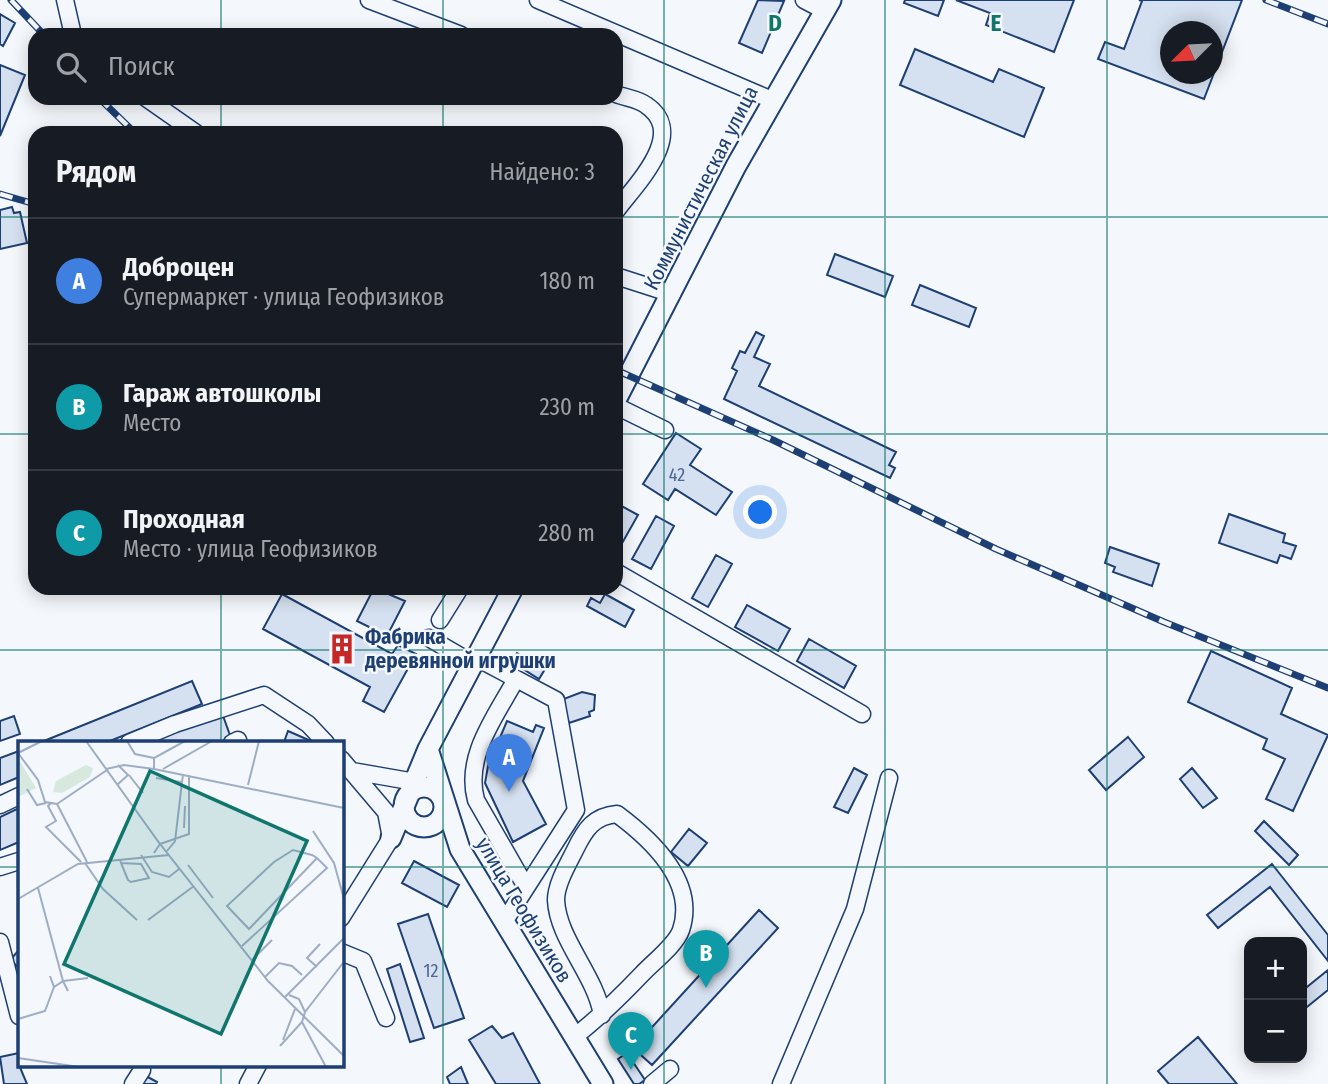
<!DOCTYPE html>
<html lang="ru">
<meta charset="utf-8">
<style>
body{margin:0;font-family:"Fira Sans Condensed",sans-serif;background:#242831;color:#f1f3f6}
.controls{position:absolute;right:21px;bottom:21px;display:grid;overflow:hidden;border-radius:14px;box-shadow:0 4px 18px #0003}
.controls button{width:63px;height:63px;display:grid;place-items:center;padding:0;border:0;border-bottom:2px solid #363941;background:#171b24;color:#f1f3f6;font:35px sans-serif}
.compass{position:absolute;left:1160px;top:21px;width:63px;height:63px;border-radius:50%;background:#171b24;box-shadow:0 4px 18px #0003;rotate:246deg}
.you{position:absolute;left:761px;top:513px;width:24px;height:24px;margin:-18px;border:5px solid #fff;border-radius:50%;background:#1a73e8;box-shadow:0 0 0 10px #1a73e833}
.badge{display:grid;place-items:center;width:46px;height:46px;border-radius:50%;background:#db2777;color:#fff;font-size:23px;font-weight:700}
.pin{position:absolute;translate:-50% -58px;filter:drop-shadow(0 2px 4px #0008)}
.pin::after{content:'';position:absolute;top:37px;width:24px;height:21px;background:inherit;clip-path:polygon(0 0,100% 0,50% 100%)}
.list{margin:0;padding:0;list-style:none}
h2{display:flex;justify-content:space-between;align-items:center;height:91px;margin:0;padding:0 28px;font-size:30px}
h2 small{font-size:23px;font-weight:400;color:#9ea1a6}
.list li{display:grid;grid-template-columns:46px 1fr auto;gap:21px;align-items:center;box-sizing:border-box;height:126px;padding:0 28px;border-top:2px solid #363941}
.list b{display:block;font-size:26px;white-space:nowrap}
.list p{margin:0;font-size:23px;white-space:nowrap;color:#9ea1a6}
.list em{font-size:23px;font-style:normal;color:#9ea1a6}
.icon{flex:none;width:38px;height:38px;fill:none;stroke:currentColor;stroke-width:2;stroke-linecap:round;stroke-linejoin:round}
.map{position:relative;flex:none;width:1328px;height:1084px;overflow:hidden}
.search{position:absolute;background:#171b24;box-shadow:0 4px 18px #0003;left:28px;top:28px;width:595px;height:77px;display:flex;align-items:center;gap:18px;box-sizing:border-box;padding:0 24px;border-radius:21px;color:#9ea1a6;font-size:26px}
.panel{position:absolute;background:#171b24;box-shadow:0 4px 18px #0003;left:28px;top:126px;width:595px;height:469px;border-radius:21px}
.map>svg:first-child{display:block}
.building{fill:#d5e0f0;stroke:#1d3f73;stroke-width:2;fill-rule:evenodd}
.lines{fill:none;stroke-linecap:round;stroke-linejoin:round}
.minor-casing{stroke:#1d3f73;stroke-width:19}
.major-casing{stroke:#1d3f73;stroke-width:23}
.minor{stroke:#f4f7fb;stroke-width:16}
.major{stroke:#f4f7fb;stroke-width:19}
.rail-casing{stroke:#1d3f73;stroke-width:7}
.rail{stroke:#f4f7fb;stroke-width:4.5;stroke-dasharray:13;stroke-linecap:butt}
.grid{fill:none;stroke:#0f766e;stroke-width:2;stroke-opacity:0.55}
.labels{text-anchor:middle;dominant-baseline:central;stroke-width:5;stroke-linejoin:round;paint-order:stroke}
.number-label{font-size:18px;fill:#4b6792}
.street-label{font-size:21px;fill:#1d3f73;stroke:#f4f7fb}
.poi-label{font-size:21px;font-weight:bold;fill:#1d3f73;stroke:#f4f7fb;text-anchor:start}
.inset-road{fill:none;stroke:#9eadc5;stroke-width:2}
.view{fill:#0f766e;fill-opacity:0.15;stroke:#0f766e;stroke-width:3.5}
.inset-edge{fill:none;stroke:#1d3f73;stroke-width:3.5}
.grid-label{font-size:23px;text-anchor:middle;font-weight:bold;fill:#0f766e;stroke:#f4f7fb;stroke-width:5;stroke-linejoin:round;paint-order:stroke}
</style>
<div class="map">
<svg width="1328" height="1084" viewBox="0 0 1328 1084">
<rect width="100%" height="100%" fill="#f4f7fb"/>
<!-- building -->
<path class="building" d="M758 0 784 1 762 53 739 43Z
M905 0H944L938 16 904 3Z
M956 0H1074L1054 52 986 25 990 13Z
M1139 0H1242L1204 99 1098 59 1105 42 1124 49 1142 1ZM1170 32H1212V74H1170Z
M0 14 15 23 3 46 0 44Z
M915 49 993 82 999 69 1044 88 1024 137 900 85Z
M0 65 25 75 0 136Z
M12 207 14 213 20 212 27 243 0 249V210Z
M835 254 893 276 885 297 827 275Z
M920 285 976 308 969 327 912 305Z
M756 332 764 336 754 357 770 364 759 386 896 452 889 465 895 468 890 478 724 399 737 371 732 368 740 351 745 353Z
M676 433 701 449 690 465 732 492 716 515 675 489 668 500 643 484Z
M616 503 638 515 616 554Z
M1229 514 1285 534 1283 542 1296 546 1291 559 1280 555 1277 563 1219 543Z
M656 516 674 526 651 569 632 559Z
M1110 547 1159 564 1152 586 1113 572 1115 567 1105 563Z
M716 555 732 564 708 607 692 598Z
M374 588 405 601 387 636 357 621Z
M282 594 392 654 398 645 416 654 384 712 363 701 370 687 263 629Z
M605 594 634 610 625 627 587 606 591 598 600 603Z
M747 605 790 629 778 651 735 627Z
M809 639 856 666 844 688 797 661Z
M1211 651 1292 688 1281 714 1328 735 1293 811 1266 799 1285 759 1263 749 1267 739 1188 702Z
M517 653 545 669 539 679 512 662Z
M192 681 202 704 105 743H39Z
M582 692 595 695 594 710 589 712 590 716 569 723 561 700Z
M222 713 231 738 219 743H148Z
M14 716 20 734 0 741V721Z
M507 721 533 732 536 725 544 728 523 781 546 824 513 842 485 783 488 766Z
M288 731 311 741 310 743 284 742Z
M1128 737 1144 757 1106 790 1089 770Z
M19 751V777L0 785V758Z
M854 768 867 775 848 813 834 807Z
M1192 768 1217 798 1203 808 1180 779Z
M19 808V842L0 850V817Z
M1264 821 1298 855 1289 865 1255 831Z
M689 829 707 843 688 866 671 852Z
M414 861 459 885 447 907 402 883Z
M1272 864 1328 935V961L1270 887 1218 928 1207 915Z
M759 910 778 928 652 1065 633 1048Z
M428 914 464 1018 434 1028 398 924Z
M19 950V968L10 960Z
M400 964 424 1038 410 1042 387 969Z
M1328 970V990L1302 1011V991Z
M492 1026 502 1038 513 1033 540 1084H496L469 1040Z
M1198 1037 1237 1084H1169L1158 1071Z
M19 1053V1065L27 1084H4L0 1057Z
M627 1053 645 1080 639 1084H634L618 1059Z
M461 1067 468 1084H450L447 1077Z
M146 1076 157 1082 156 1084H142Z"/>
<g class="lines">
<!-- minor casing -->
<g class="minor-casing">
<path id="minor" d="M65 0 73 35
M369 0 461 35
M538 0 772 100
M804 0 825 11
M616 94C626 98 638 99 646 105 689 134 634 186 616 211
M146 98 196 133
M616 276 672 294
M616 406 665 430
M616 572 862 714
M440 620 460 588
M429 638 472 663
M475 657 556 700 576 810 504 922
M516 679C496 716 464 756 476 800L526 887
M129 743 175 724 264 695 308 724 326 743
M232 743 238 740
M341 759 386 812 391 838 341 918
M352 771 415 782
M0 805 19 796
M0 867 19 861
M0 942 19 1016
M341 952 363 961 386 1018
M574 1037C599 1018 620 997 642 974 653 962 676 945 681 930 697 882 652 840 617 814 594 816 585 829 575 850 568 864 556 884 556 900 558 940 595 974 602 1015
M133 1084 142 1070
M248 1084 258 1065
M652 1084 670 1069
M781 1084 855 909 889 778"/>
</g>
<!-- major casing -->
<g class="major-casing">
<path id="major" d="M616 400 736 166 831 0
M428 749 460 849 603 1084
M404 807a20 20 0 1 1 40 0a20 20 0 1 1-40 0Z
M391 838 428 749 513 588"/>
</g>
<!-- minor -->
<use href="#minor" class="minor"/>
<!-- major -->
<use href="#major" class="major"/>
<!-- rail casing -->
<g class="rail-casing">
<path id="rail" d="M11 0 44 35
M1266 0 1328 24
M99 98 135 133
M0 194 35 204
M616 370 773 440 996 549 1164 622 1328 688"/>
</g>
<!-- rail -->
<use href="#rail" class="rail"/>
</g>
<!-- grid -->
<path class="grid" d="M221 0V35M443 0V35M664 0V1084M885 0V1084M1107 0V1084M221 98V133M443 98V133M0 217H35M616 217H1328M0 434H35M616 434H1328M221 588V743M443 588V1084M0 650H1328M0 867H19M341 867H1328M221 1065V1084"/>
<!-- icons -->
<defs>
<g id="building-bare" transform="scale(2.415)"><path d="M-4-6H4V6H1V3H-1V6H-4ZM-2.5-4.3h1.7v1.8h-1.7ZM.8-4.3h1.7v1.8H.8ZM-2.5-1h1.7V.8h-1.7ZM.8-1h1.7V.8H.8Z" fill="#c62828" stroke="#f4f7fb" stroke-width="2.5" paint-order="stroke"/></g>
</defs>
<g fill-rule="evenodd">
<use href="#building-bare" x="342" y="649"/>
</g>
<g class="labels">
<!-- number labels -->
<g class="number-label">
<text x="677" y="475">42</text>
<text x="431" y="971">12</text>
</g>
<!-- street labels -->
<g class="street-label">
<text transform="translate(701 188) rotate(-63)">Коммунистическая улица</text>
<text transform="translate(524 910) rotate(59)">улица Геофизиков</text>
</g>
<!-- poi labels -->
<g class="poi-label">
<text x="365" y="637">Фабрика<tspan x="365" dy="24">деревянной игрушки</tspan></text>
</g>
</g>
<!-- overview -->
<g transform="translate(18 741)">
<rect width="326" height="326" fill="#f4f7fb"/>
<path d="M0 17 18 47 0 56ZM68 24 75 27 72 36 44 52 35 51 38 40Z" fill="#d7e8df"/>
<path class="inset-road" d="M68 0 142 103 171 93V34M109 0 117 13 136 17M0 12 20 39 27 61 39 63 69 121M0 12 24 0M88 28 106 24 136 28 326 67M136 28V17L167 0M145 28 194 0M111 34 125 52M138 37 163 41M99 44 110 34 100 24M230 44 241 0M9 48 19 64 28 62M33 62 30 65 38 80 28 86 63 121M39 63 89 29M166 87 167 65M295 90 316 122 326 158M149 110 157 100 165 33M136 112 142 103 250 240 326 315M123 114 134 131 151 136 161 128M102 119 103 122 110 139 113 141 131 137 123 123 103 122M67 122 85 148 119 179M170 124 195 157M20 147 45 240 36 246 32 235M0 158 60 123 151 114M130 179 176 145M224 205 309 127 299 117 294 114 275 109 256 121 209 165 231 188 299 117M234 219 254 199M299 226 289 217 302 203M247 236 261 222 274 225 284 234M50 250 45 240 70 237M266 257 326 197M287 271 325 222M0 278 27 270 36 246M284 281 308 326M265 299 277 268M262 305 284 281 287 271 281 258 271 254M0 317 61 326"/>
<path class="view" d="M132 30 289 100 203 293 46 223Z"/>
<rect width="326" height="326" class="inset-edge"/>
</g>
<g class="grid-label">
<text x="775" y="31">D</text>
<text x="996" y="31">E</text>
</g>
</svg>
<div class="controls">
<button>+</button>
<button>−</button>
</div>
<svg class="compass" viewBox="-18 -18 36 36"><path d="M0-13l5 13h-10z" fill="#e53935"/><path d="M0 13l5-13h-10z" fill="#9ea1a6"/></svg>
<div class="you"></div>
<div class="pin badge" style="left:509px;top:792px;background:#3f7fe0">A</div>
<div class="pin badge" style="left:706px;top:988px;background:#0f9aa8">B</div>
<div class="pin badge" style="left:631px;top:1070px;background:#0f9aa8">C</div>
<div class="search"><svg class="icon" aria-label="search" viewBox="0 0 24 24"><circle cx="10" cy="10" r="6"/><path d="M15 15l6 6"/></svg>Поиск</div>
<section class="panel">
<h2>Рядом<small>Найдено: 3</small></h2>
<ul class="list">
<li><span class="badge" style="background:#3f7fe0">A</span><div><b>Доброцен</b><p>Супермаркет · улица Геофизиков</p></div><em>180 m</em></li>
<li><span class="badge" style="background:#0f9aa8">B</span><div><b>Гараж автошколы</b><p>Место</p></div><em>230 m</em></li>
<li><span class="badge" style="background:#0f9aa8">C</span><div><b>Проходная</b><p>Место · улица Геофизиков</p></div><em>280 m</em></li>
</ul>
</section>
</div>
